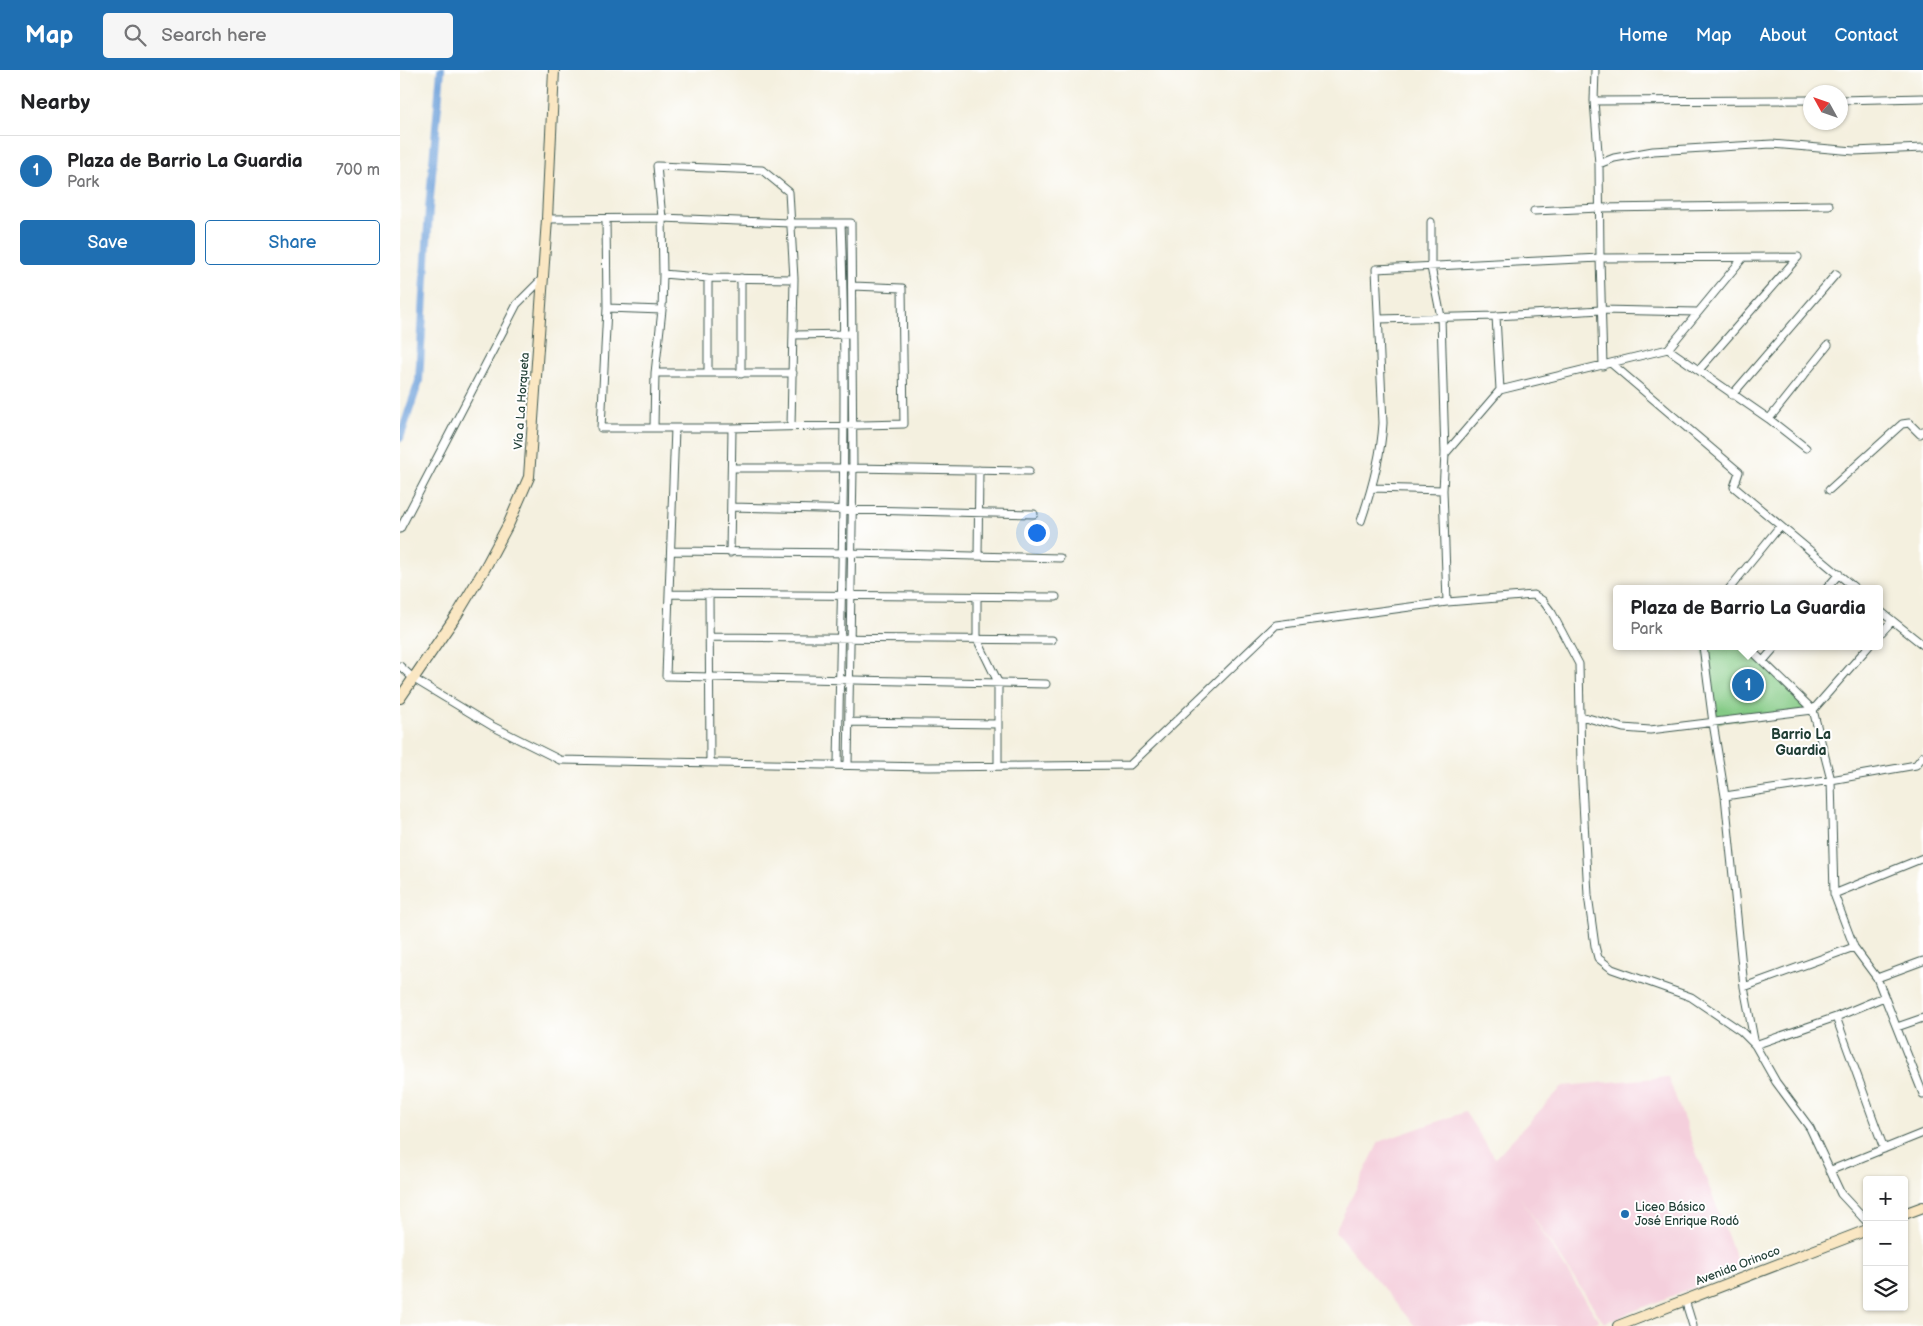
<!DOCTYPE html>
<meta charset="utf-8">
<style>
body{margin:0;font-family:"Balsamiq Sans",sans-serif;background:#f6f6f6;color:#202124}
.controls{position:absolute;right:15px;bottom:15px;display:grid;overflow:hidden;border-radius:5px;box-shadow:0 1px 4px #0004}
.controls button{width:45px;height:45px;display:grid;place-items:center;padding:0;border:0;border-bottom:1px solid #e0e0e0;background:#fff;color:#202124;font:25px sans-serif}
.compass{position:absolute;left:1403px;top:15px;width:45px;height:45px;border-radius:50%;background:#fff;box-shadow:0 1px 4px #0004;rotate:310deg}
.you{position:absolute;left:636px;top:462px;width:18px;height:18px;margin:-12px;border:4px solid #fff;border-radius:50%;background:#1a73e8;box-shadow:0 0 0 8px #1a73e833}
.badge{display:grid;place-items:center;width:32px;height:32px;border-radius:50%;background:#1f6fb2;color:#fff;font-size:16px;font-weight:700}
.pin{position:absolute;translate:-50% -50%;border:2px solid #fff;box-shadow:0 1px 5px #0006}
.popup{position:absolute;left:1213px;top:515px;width:270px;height:65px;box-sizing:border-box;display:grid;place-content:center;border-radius:5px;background:#fff;filter:drop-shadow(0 1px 4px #0005);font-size:16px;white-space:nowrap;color:#757577}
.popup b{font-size:19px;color:#202124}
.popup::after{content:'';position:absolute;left:50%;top:100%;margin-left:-10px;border:10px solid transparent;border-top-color:#fff}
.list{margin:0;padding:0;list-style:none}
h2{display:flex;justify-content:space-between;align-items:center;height:65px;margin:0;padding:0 20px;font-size:21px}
h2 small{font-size:16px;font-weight:400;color:#757577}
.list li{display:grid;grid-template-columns:32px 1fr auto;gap:15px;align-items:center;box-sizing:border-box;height:70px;padding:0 20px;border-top:1px solid #e0e0e0}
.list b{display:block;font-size:19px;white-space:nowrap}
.list p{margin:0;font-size:16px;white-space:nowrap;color:#757577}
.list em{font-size:16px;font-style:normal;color:#757577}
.actions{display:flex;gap:10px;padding:15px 20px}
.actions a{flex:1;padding:11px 0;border:1px solid #1f6fb2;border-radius:5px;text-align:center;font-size:18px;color:#1f6fb2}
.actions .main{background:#1f6fb2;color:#fff}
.icon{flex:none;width:28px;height:28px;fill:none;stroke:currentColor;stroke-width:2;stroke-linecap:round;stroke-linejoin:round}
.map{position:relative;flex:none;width:1523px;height:1256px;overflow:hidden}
header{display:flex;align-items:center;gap:30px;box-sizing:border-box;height:70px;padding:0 25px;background:#1f6fb2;color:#fff}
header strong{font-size:24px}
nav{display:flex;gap:28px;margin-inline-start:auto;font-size:18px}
.search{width:350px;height:45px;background:#f6f6f6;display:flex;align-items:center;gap:12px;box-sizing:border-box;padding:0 18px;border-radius:5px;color:#757577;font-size:19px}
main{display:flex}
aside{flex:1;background:#fff}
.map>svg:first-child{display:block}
.built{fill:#f4cfdc}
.green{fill:#84ca85;stroke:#52845c}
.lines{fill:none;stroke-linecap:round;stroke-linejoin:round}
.canal{stroke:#6fa2da;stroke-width:8}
.minor-casing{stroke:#3f584e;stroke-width:9}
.secondary-casing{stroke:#3f584e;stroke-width:12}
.minor{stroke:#fff;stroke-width:7}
.secondary{stroke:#fae7c3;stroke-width:10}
.poi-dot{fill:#1f6fb2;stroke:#fff;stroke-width:2}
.labels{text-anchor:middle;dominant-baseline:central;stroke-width:4;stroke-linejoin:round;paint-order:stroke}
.street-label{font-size:12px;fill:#1f3d34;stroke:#fff}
.poi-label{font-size:12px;fill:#1f3d34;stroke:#fff;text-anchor:start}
.neighbourhood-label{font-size:14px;font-weight:bold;fill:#1f3d34;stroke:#fff}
</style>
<header>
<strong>Map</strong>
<div class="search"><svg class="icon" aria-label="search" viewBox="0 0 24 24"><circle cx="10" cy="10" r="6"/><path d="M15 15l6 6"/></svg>Search here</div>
<nav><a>Home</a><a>Map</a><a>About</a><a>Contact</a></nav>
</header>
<main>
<aside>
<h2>Nearby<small></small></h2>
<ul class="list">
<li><span class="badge">1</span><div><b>Plaza de Barrio La Guardia</b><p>Park</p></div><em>700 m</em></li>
</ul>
<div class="actions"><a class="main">Save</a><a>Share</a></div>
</aside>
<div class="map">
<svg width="1523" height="1256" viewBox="0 0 1523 1256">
<rect width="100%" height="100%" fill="#fff"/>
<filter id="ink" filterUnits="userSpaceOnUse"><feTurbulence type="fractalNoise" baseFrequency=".02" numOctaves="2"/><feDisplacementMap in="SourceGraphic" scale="10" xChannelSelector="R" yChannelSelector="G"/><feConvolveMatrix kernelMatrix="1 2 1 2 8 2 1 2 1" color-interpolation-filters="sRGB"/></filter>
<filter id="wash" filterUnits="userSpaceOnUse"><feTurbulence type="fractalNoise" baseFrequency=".0096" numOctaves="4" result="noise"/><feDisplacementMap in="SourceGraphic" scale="20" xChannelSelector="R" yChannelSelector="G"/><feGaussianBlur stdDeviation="1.12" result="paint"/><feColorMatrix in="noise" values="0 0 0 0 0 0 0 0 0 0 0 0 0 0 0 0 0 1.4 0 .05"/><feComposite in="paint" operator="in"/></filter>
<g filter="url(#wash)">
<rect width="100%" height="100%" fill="#f4f0df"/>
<!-- built -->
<path class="built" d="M1268 1007 1340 1199 1204 1253 1118 1124 1199 1251 1188 1256H1015L935 1161 979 1072 1065 1042 1095 1088 1163 1016Z"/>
<!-- green -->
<path class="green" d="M1303 576H1347L1413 640 1313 653Z"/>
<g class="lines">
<!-- canal -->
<path class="canal" d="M0 368 19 311 29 139 41 0"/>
</g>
</g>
<g filter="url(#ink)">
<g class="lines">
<!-- minor casing -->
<g class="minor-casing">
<path id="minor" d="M1195 0 1194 31 1199 94 1200 188 1203 296
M1440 30 1523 28
M1194 31 1410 30
M1199 94 1214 88 1253 81 1372 74 1454 81 1523 78
M1134 141 1199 138 1429 135
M147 149 262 148 391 153H451L453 398 448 695
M206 149 207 238 201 358H332L504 354 502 218 453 216
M1031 152V197L1041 247 1045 384 1043 420 1047 532
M263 204 308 208 394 209
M308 208V303
M207 238 262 240
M979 249 1096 246 1201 240 1297 242
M394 265 448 264
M1268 279 1369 349 1406 378
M1212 294 1339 402 1334 417 1456 519
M1299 300 1398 187
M255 303H393
M341 304V208
M1100 320 1268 279 1342 189
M1332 325 1436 204
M1369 349 1428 275
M254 357 255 303 262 240 263 204 262 148 257 96 362 100 389 122 394 209 391 356
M275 358 266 606 646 614
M1045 384 1100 320 1096 246
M332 398H453L629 401
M973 418 1043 420
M1429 420 1502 354 1509 353 1520 364 1523 361
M332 437 634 444
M961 451C972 419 981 387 983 353L976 199 1200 188 1398 187
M0 459 117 234 142 209
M271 481 452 483 660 488
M330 483 332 358
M578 486 579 400
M1329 519 1380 456
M1426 519 1439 504
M270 524 656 527
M309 524 310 693
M577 527V569L598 612V696
M1479 540 1523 575
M1479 565 1492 551
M310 567 652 570
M1303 576 1313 653 1325 726 1344 917 1355 975 1436 947 1484 927
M1347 576 1413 640 1431 710 1434 824 1454 877 1477 908 1523 1024
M1363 591 1376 576
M0 596 14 609 92 656 160 690 529 697 730 695 876 555 1047 532 1134 525 1143 531 1152 543 1179 594 1181 695 1188 825 1195 876 1198 888 1212 899 1291 927 1341 961 1355 975 1376 1012 1410 1058 1441 1124 1467 1152
M1181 646 1223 658 1250 660 1413 640 1469 576
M449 652 598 654
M438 695C441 514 448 333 441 153
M1325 726 1431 710 1516 695 1523 686
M1434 824 1523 788
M1477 908 1523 891
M1344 917 1454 877
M1436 947 1484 1079
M1497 957 1523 948
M1429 1101 1523 1063
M1285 1230 1293 1256"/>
</g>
<!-- secondary casing -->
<g class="secondary-casing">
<path id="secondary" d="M0 628 58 543 85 498 109 453 129 407 147 149 154 0
M1504 1144 1523 1137
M1218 1256 1467 1160"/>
</g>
<!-- minor -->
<use href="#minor" class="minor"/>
<!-- secondary -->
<use href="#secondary" class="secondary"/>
</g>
</g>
<!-- markers -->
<circle class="poi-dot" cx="1225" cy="1144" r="5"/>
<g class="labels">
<!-- street labels -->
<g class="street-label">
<text transform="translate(122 331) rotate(-86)">Vía a La Horqueta</text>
<text transform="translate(1338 1196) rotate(-21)">Avenida Orinoco</text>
</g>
<!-- poi labels -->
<g class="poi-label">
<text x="1235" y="1137">Liceo Básico<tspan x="1235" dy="14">José Enrique Rodó</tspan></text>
</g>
<!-- neighbourhood labels -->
<g class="neighbourhood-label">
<text x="1401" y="664">Barrio La<tspan x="1401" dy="16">Guardia</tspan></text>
</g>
</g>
</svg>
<div class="controls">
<button>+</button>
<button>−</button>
<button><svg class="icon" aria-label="layers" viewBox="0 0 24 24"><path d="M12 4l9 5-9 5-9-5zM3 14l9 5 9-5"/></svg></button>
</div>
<svg class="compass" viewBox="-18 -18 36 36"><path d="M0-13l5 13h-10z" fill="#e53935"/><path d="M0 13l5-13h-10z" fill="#757577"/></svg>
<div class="you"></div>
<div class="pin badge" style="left:1348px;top:615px">1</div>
<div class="popup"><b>Plaza de Barrio La Guardia</b>Park</div>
</div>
</main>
